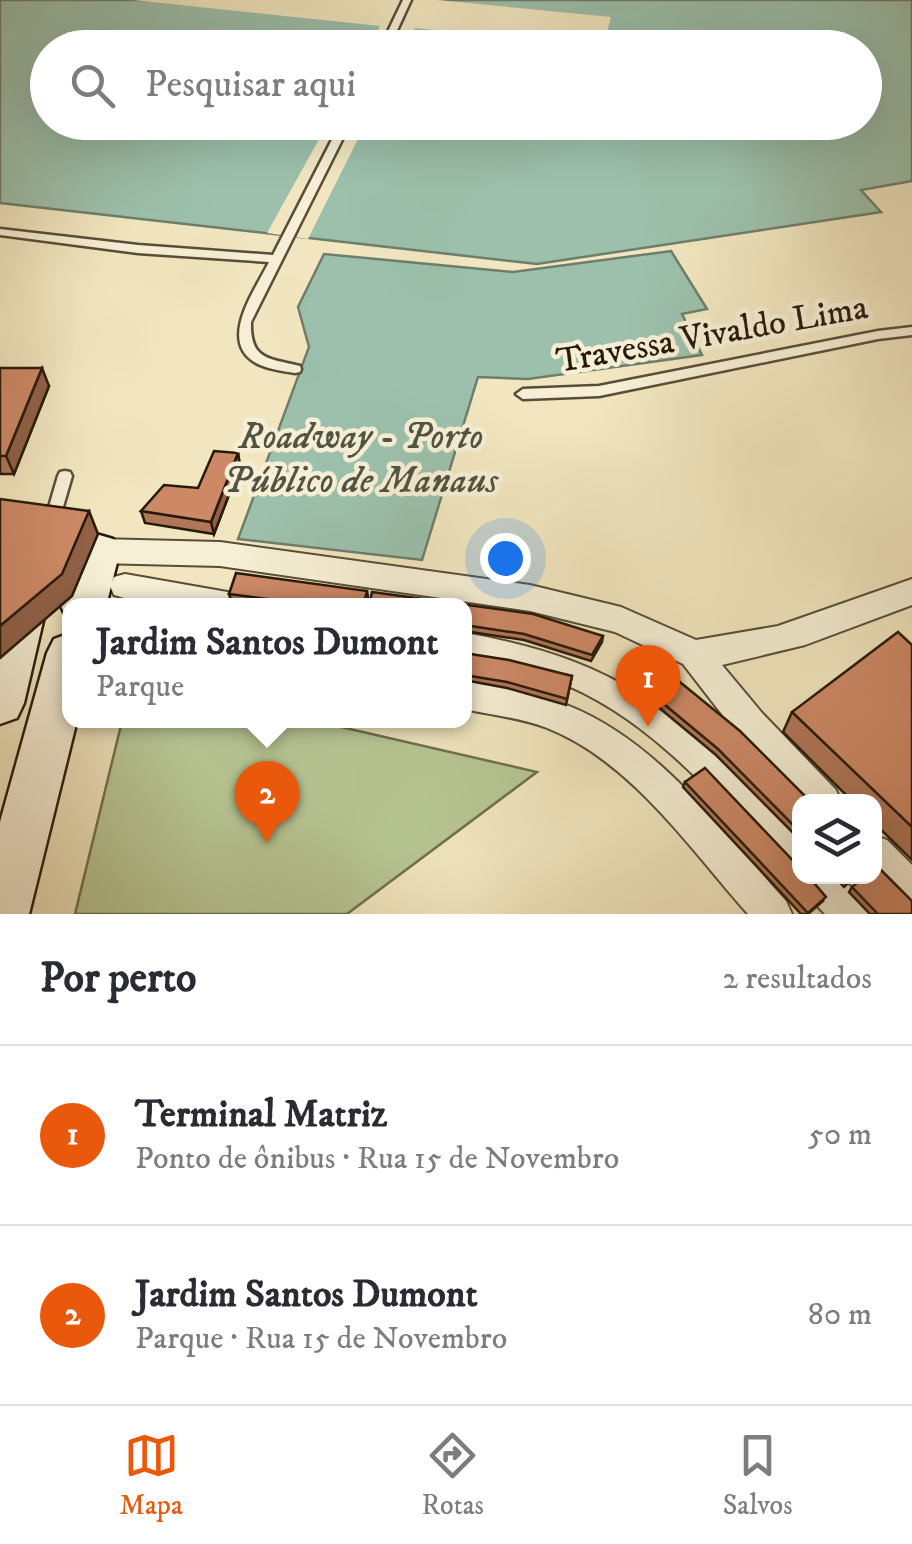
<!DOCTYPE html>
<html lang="pt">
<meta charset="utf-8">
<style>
body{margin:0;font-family:"IM FELL DW Pica",serif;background:#f2f2f3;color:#2b2b33}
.controls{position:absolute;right:30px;bottom:30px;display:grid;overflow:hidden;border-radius:20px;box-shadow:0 10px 40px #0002}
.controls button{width:90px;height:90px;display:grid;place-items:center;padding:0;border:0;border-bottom:2px solid #e1e1e2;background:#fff;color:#2b2b33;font:50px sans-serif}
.you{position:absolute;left:505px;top:558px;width:35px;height:35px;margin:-25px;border:8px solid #fff;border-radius:50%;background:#1a73e8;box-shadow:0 0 0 15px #1a73e833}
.badge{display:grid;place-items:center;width:65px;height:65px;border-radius:50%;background:#ea580c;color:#fff;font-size:32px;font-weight:700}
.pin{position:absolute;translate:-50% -82px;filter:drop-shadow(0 2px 5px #0008)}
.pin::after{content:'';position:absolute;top:52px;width:35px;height:30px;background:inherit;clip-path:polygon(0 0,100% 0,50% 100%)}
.popup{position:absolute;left:62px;top:598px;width:410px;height:130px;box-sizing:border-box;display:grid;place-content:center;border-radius:20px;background:#fff;filter:drop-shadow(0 2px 8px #0005);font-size:32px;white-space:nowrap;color:#7c7c81}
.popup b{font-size:38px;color:#2b2b33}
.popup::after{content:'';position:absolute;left:50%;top:100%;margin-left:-20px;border:20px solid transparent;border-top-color:#fff}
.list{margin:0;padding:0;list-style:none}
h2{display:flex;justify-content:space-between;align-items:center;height:130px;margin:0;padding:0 40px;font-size:42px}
h2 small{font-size:32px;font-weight:400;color:#7c7c81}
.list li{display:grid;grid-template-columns:65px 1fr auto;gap:30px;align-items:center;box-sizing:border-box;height:180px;padding:0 40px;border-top:2px solid #e1e1e2}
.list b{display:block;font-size:38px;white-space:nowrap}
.list p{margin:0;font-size:32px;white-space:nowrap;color:#7c7c81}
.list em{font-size:32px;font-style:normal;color:#7c7c81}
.icon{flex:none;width:55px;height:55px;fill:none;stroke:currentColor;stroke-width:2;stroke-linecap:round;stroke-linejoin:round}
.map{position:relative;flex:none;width:912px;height:914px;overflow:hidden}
.search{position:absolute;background:#fff;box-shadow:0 10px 40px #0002;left:30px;right:30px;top:30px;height:110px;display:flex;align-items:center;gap:25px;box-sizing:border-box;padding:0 35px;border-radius:55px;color:#7c7c81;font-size:38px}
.sheet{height:490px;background:#fff}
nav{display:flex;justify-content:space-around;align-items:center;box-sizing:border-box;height:140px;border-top:2px solid #e1e1e2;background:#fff;font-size:28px;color:#7c7c81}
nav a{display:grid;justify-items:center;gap:5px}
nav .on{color:#ea580c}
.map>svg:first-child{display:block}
.green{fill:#b7c694;stroke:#70704f;stroke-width:2.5}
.water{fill:#9cc0ac;stroke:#6e7e6b;stroke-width:2.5;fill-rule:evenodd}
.pier{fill:#f1e6bf}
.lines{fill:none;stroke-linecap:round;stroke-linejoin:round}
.lane-casing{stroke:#5a4d37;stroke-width:5}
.street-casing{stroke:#5a4d37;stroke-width:4}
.secondary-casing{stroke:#281a0a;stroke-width:5}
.lane{fill:#f6efd5;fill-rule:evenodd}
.street{fill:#f6efd5;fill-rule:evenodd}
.secondary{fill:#f6efd5;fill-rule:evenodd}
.wall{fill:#b07658;stroke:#281a0a;stroke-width:2.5}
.shaded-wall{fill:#906047;stroke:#281a0a;stroke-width:2.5}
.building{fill:#cd8966;stroke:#281a0a;stroke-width:2.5}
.labels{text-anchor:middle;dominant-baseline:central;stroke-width:9;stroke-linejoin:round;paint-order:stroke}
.street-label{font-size:35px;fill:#281a0a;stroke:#f6efd5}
.water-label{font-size:38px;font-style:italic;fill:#515443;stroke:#f6efd5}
</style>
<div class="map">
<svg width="912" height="914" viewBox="0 0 912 914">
<rect width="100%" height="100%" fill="#f1e6bf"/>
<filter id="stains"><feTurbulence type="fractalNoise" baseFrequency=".002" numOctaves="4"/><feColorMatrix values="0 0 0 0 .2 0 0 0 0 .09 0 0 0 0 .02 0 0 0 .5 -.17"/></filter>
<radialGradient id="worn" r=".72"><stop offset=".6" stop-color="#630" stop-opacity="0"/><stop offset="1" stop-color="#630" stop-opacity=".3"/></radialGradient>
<!-- green -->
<path class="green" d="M122 721H315L537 772 347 914H75Z"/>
<!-- water -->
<path class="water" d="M0 0H912V181L861 190 881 212 537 264 0 203ZM48 48H864V122H48Z
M671 251 707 309 682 314 702 355 528 379 478 377 422 560 238 539 309 347 298 307 324 254 513 272Z"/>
<!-- pier -->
<path class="pier" d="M133 0H438L611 17 603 47 415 28 404 47H369L380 26Z
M328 123H366L308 239 267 233Z"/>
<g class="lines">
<!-- lane casing -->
<g class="lane-casing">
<path id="lane" d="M403 0H411L389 48H380Z
M341 122H351L251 322C250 360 268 358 300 366L301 369 300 372 295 373C282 371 267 369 256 363 217 341 256 289 269 262L138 253 0 235V229L138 245 273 255Z
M912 327V335L878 339 599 396 523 399 516 394 523 389 599 386 878 331Z
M65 471 70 472 72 476 58 524 56 528H46L44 524 58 476 60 472Z"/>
</g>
<!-- street casing -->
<g class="street-casing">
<path id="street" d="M98 539 220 542 530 585 621 607 696 640 778 626 912 579V605L805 645 722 665 762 713 836 790 841 802H800L738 735 683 664 615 632 530 611 220 566 98 563 88 559 83 551 88 543Z
M125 574 233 593 244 597 248 606C203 606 157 609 114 595L110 586 114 577Z
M464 633C627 660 689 722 800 835V876H840L864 901 870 914H825L801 889 796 877 787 874C720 802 651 717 556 681 527 670 495 666 464 661Z
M464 680C500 687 535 692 569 706 659 742 723 832 786 901L792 914H748C690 849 631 761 547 728 521 718 492 715 464 709Z
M874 835 887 840 912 865V910L899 904 872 876Z"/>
</g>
<!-- secondary casing -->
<g class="secondary-casing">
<path id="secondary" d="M0 506 113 539 120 551 106 606H70L67 619 61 606 74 561 0 538Z
M28 573 44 578 50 591 24 703 17 718 0 724V613L12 578Z
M70 633V720H77L29 914H0V822L47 653 54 639Z"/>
</g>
<!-- lane -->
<use href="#lane" class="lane"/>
<!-- street -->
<use href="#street" class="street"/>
<!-- secondary -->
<use href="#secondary" class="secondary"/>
</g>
<!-- wall -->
<path class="wall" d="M0 368 49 386 14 474H0Z
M238 453 240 466 214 534 145 523 141 511 198 488Z
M367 591 368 597 365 606H275L231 600 229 594Z
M464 606 603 636 602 642 591 661 524 640 464 631Z
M912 645V860L874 823V802H853L783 732 792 712Z
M464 653 572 676 566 705 507 688 464 680Z
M653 695 800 802V840L716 755 651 701Z
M685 782 823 901 808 914H801L683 787Z
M834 876H856L844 887Z
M852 887 912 914H870L849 892Z"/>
<!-- shaded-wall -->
<path class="shaded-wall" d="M42 368 49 386 14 474 6 456Z
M238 453 240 466 214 534 211 522Z
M89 511 98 534 72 596 0 658V626Z"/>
<!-- building -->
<path class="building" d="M0 368H42L6 456H0Z
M214 451 238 453 211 522 141 511 164 485 198 488Z
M0 499 89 511 62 574 0 626Z
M236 573 367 591 363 606H319L229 594Z
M372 592 533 614 603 636 592 655 524 634 464 625V606H369Z
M898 632 912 645V827L792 712Z
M464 653 509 660 572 676 567 699 507 682 464 675Z
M675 678 740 731 811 802H800V832L718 749 653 695Z
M705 768 800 868V876H808L826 897 808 913 685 782Z
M877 866 912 901V914H878L852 887 865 876H874V868Z"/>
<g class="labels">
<!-- street labels -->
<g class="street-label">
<text transform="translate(712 335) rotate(-10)">Travessa Vivaldo Lima</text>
</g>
<!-- water labels -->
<g class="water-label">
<text x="361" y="437">Roadway - Porto<tspan x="361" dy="44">Público de Manaus</tspan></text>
</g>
</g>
<rect width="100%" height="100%" filter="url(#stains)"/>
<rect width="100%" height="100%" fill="url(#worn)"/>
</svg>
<div class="controls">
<button><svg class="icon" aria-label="layers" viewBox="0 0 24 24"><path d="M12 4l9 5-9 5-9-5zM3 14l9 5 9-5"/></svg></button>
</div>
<div class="you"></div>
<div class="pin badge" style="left:648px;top:727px">1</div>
<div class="pin badge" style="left:267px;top:843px">2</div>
<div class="popup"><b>Jardim Santos Dumont</b>Parque</div>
<div class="search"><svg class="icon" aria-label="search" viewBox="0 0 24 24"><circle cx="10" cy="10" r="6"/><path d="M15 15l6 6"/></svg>Pesquisar aqui</div>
</div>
<section class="sheet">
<h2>Por perto<small>2 resultados</small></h2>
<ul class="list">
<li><span class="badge">1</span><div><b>Terminal Matriz</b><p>Ponto de ônibus · Rua 15 de Novembro</p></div><em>50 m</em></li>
<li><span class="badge">2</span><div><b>Jardim Santos Dumont</b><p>Parque · Rua 15 de Novembro</p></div><em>80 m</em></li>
</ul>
</section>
<nav>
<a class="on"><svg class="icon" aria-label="map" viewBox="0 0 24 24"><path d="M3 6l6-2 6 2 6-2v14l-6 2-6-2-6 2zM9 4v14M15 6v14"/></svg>Mapa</a>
<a><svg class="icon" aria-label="directions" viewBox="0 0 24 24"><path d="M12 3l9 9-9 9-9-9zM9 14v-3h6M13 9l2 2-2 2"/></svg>Rotas</a>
<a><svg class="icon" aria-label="saved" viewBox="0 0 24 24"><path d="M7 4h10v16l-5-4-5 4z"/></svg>Salvos</a>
</nav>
